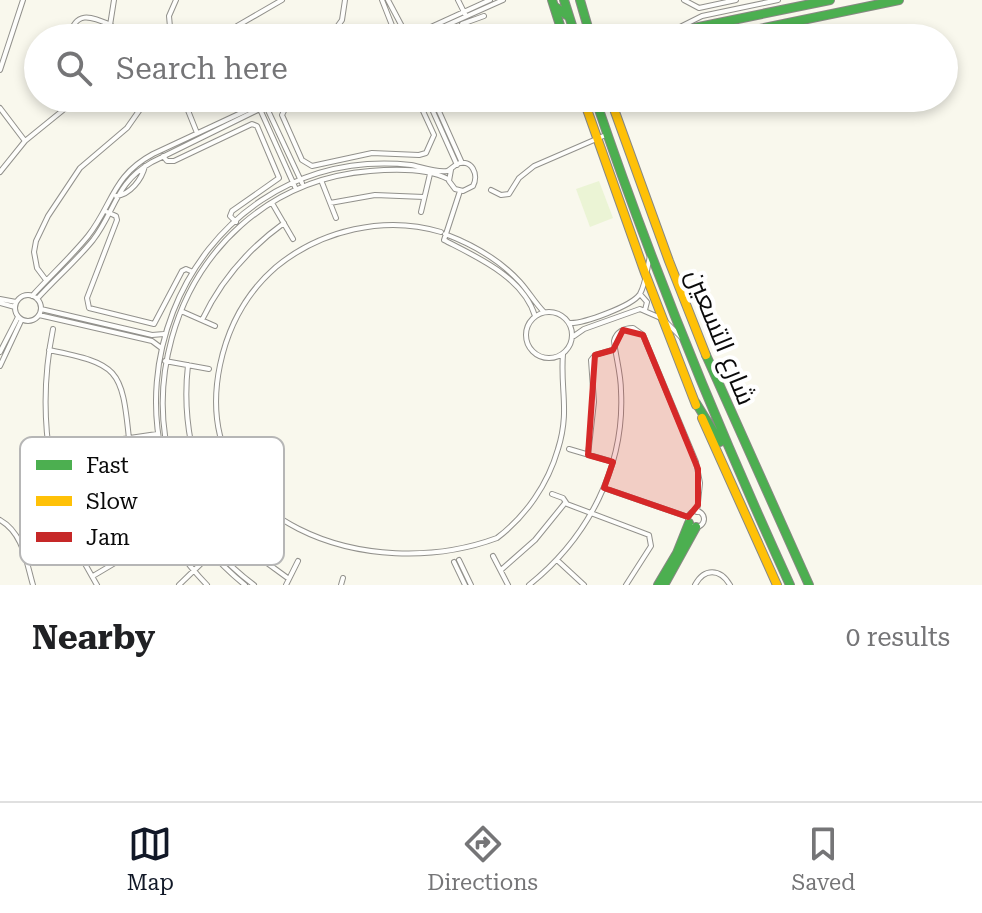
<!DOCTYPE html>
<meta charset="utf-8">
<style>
body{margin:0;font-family:"Roboto Serif",Cairo,serif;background:#f6f6f6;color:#202124}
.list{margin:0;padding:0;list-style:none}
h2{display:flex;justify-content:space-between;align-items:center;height:104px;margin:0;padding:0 32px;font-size:34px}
h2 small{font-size:26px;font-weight:400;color:#757577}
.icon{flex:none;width:44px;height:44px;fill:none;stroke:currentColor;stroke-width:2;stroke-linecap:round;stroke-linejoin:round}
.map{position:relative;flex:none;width:982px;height:585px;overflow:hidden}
.search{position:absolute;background:#fff;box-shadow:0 4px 12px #0003;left:24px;right:24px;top:24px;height:88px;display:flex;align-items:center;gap:20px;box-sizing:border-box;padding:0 28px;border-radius:44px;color:#757577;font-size:30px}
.sheet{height:216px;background:#fff}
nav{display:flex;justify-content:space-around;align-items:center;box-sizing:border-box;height:112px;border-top:2px solid #e0e0e0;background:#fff;font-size:22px;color:#757577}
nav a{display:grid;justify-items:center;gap:4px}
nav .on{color:#111827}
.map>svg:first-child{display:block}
.pitch{fill:#ebf4d5}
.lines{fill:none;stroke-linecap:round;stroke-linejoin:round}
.street-casing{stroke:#92918c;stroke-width:6}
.fast-casing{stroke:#888883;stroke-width:10}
.slow-casing{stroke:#888883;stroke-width:10}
.jam-casing{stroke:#888883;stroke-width:10}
.street{stroke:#fefefc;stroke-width:4}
.fast{stroke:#4caf50;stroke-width:8}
.slow{stroke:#ffc107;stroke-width:8}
.jam{stroke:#c62828;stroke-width:8}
.marked{fill:#d62828;fill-opacity:0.2;stroke:#d62828;stroke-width:6;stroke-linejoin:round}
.labels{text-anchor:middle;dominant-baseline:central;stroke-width:8;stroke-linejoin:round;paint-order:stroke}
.street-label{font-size:26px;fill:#0a0a0a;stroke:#fff}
.key{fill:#fff;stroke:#b6b6b6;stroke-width:2}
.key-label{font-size:22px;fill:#0a0a0a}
</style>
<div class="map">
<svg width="982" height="585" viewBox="0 0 982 585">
<rect width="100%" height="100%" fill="#f9f8ed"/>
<!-- pitch -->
<path class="pitch" d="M599 181 613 218 590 227 576 189Z"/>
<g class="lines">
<!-- street casing -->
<g class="street-casing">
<path id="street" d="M382 0 397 38
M388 0 406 34
M458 0 465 14
M684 0 699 8 736 0
M674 30 702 16 778 0
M409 37 490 0
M69 38C75 10 90 16 111 25
M108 38 114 0
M171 38 169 16 176 0
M228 38 237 26 282 0
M329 38 342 20 345 0
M418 38 503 0
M453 38 462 24 484 16
M0 70 23 0
M58 98 66 108
M183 98 197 133
M303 98 286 107 282 115 302 160 312 166 372 153 419 155 426 153 434 135 417 98
M427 98 457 165
M433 98 462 163
M265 104 302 183
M259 107 295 187
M0 108 25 141
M163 156 167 161H174L252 124 257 126 279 178 232 211 230 216 236 222
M0 172 25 141 78 98
M321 180 336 218
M491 190 501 195 509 194 519 178 534 166 608 134
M460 191 444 240C477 257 523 277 535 316
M116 196C130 195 142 179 145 166
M272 203 293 239
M330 203 375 195 424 197
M107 212 116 216 117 220 87 298 89 308 154 324 182 271 186 269 193 272
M421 212 430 174
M441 232C385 215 321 230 276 267 246 293 228 327 220 365 187 524 370 585 497 538 526 516 548 484 558 449 570 411 560 389 563 354
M445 234C474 245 499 259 520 282 529 292 535 303 544 312
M46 280 37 268 34 252 36 241 48 216 80 168 127 128 148 98
M640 294 647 302 645 310
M15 308a13 13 0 1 1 26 0a13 13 0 1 1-26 0Z
M32 296C50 276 71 257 88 236 113 204 112 176 153 154L273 98
M0 299 16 302
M37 299C55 279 76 261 93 240 116 210 115 183 152 162L282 98
M0 303 15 307
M41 309 152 335 164 334
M181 311 215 326
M526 335a23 23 0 1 1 46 0a23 23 0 1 1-46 0Z
M39 315 152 341 160 347
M202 320C221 280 248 249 284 223
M569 323C583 324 632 306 640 294 646 283 647 268 650 256
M53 329C35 418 50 508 97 585
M574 336 584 329 640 309 663 319 681 337
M49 350C118 364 122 368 129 439
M0 352 18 317
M165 361 209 369
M188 365C183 409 189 450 205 491
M0 366 21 321
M134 438C144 494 167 544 207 585
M569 449 613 462
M48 450 157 434
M588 455 594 402 591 360 595 355 615 349
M604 488 688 517
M552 494 563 498 567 504 649 535 651 546 626 585
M186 503 225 480
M688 519a8 8 0 1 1 16 0a8 8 0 1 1-16 0Z
M64 514 145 486
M0 520C23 533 26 561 33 585
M231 529 252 552 289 579
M213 546 248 514
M493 556 508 585
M459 560 471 585
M557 560 584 585
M454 562 465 585
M501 570 535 540 565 503
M93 576 167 532
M179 585 212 553
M245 585C64 440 179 141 411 165 421 167 438 173 447 171 450 170 455 165 457 164 472 158 479 175 473 186L463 191 455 189 449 181 451 170
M254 585C88 462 162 188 370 171 393 169 427 168 448 179
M286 585 298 561
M341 585 343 578
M529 585C588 538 625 467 621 391 621 374 616 358 614 341 616 332 624 328 633 328L643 335 696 462 700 483 697 512
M695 585C704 568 720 568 730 585"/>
</g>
<!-- fast casing -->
<g class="fast-casing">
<path id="fast" d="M552 0 564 38
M564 0 576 38
M580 0 591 38
M554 6 568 16
M645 38 830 0
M716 38 899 0
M595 98C651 264 717 426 790 585
M706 355 809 585
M696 403 720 442
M658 585 677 553 689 523
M664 585 696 527"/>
</g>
<!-- slow casing -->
<g class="slow-casing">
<path id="slow" d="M583 98 645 273 696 405
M610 98 669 261 706 355
M702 418 777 585"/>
</g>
<!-- jam casing -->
<g class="jam-casing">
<path id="jam" d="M589 30 610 38"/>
</g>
<!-- street -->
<use href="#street" class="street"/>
<!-- fast -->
<use href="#fast" class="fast"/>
<!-- slow -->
<use href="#slow" class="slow"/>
<!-- jam -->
<use href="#jam" class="jam"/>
</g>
<!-- marked area -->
<path class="marked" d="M623 330 643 335 698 469V505L688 517 604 488 613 462 588 455 595 355 613 350Z"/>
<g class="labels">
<!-- street labels -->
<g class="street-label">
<text transform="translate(721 337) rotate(68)">شارع التسعين</text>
</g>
</g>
<!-- legend -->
<rect x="20" y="437" width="264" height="128" rx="12" class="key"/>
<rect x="36" y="460" width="36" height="10" fill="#4caf50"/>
<rect x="36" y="496" width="36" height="10" fill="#ffc107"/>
<rect x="36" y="532" width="36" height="10" fill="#c62828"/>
<g class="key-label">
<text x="86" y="473">Fast</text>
<text x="86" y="509">Slow</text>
<text x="86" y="545">Jam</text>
</g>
</svg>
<div class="search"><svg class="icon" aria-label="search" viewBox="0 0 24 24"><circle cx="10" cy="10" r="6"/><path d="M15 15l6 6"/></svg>Search here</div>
</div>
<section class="sheet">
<h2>Nearby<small>0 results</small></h2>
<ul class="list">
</ul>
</section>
<nav>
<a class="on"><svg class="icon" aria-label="map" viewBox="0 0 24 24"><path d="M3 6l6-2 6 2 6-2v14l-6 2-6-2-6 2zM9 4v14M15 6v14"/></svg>Map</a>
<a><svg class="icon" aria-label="directions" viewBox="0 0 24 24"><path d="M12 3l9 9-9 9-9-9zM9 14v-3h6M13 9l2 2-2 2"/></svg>Directions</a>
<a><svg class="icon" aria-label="saved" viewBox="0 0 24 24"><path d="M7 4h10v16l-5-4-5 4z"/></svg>Saved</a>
</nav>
